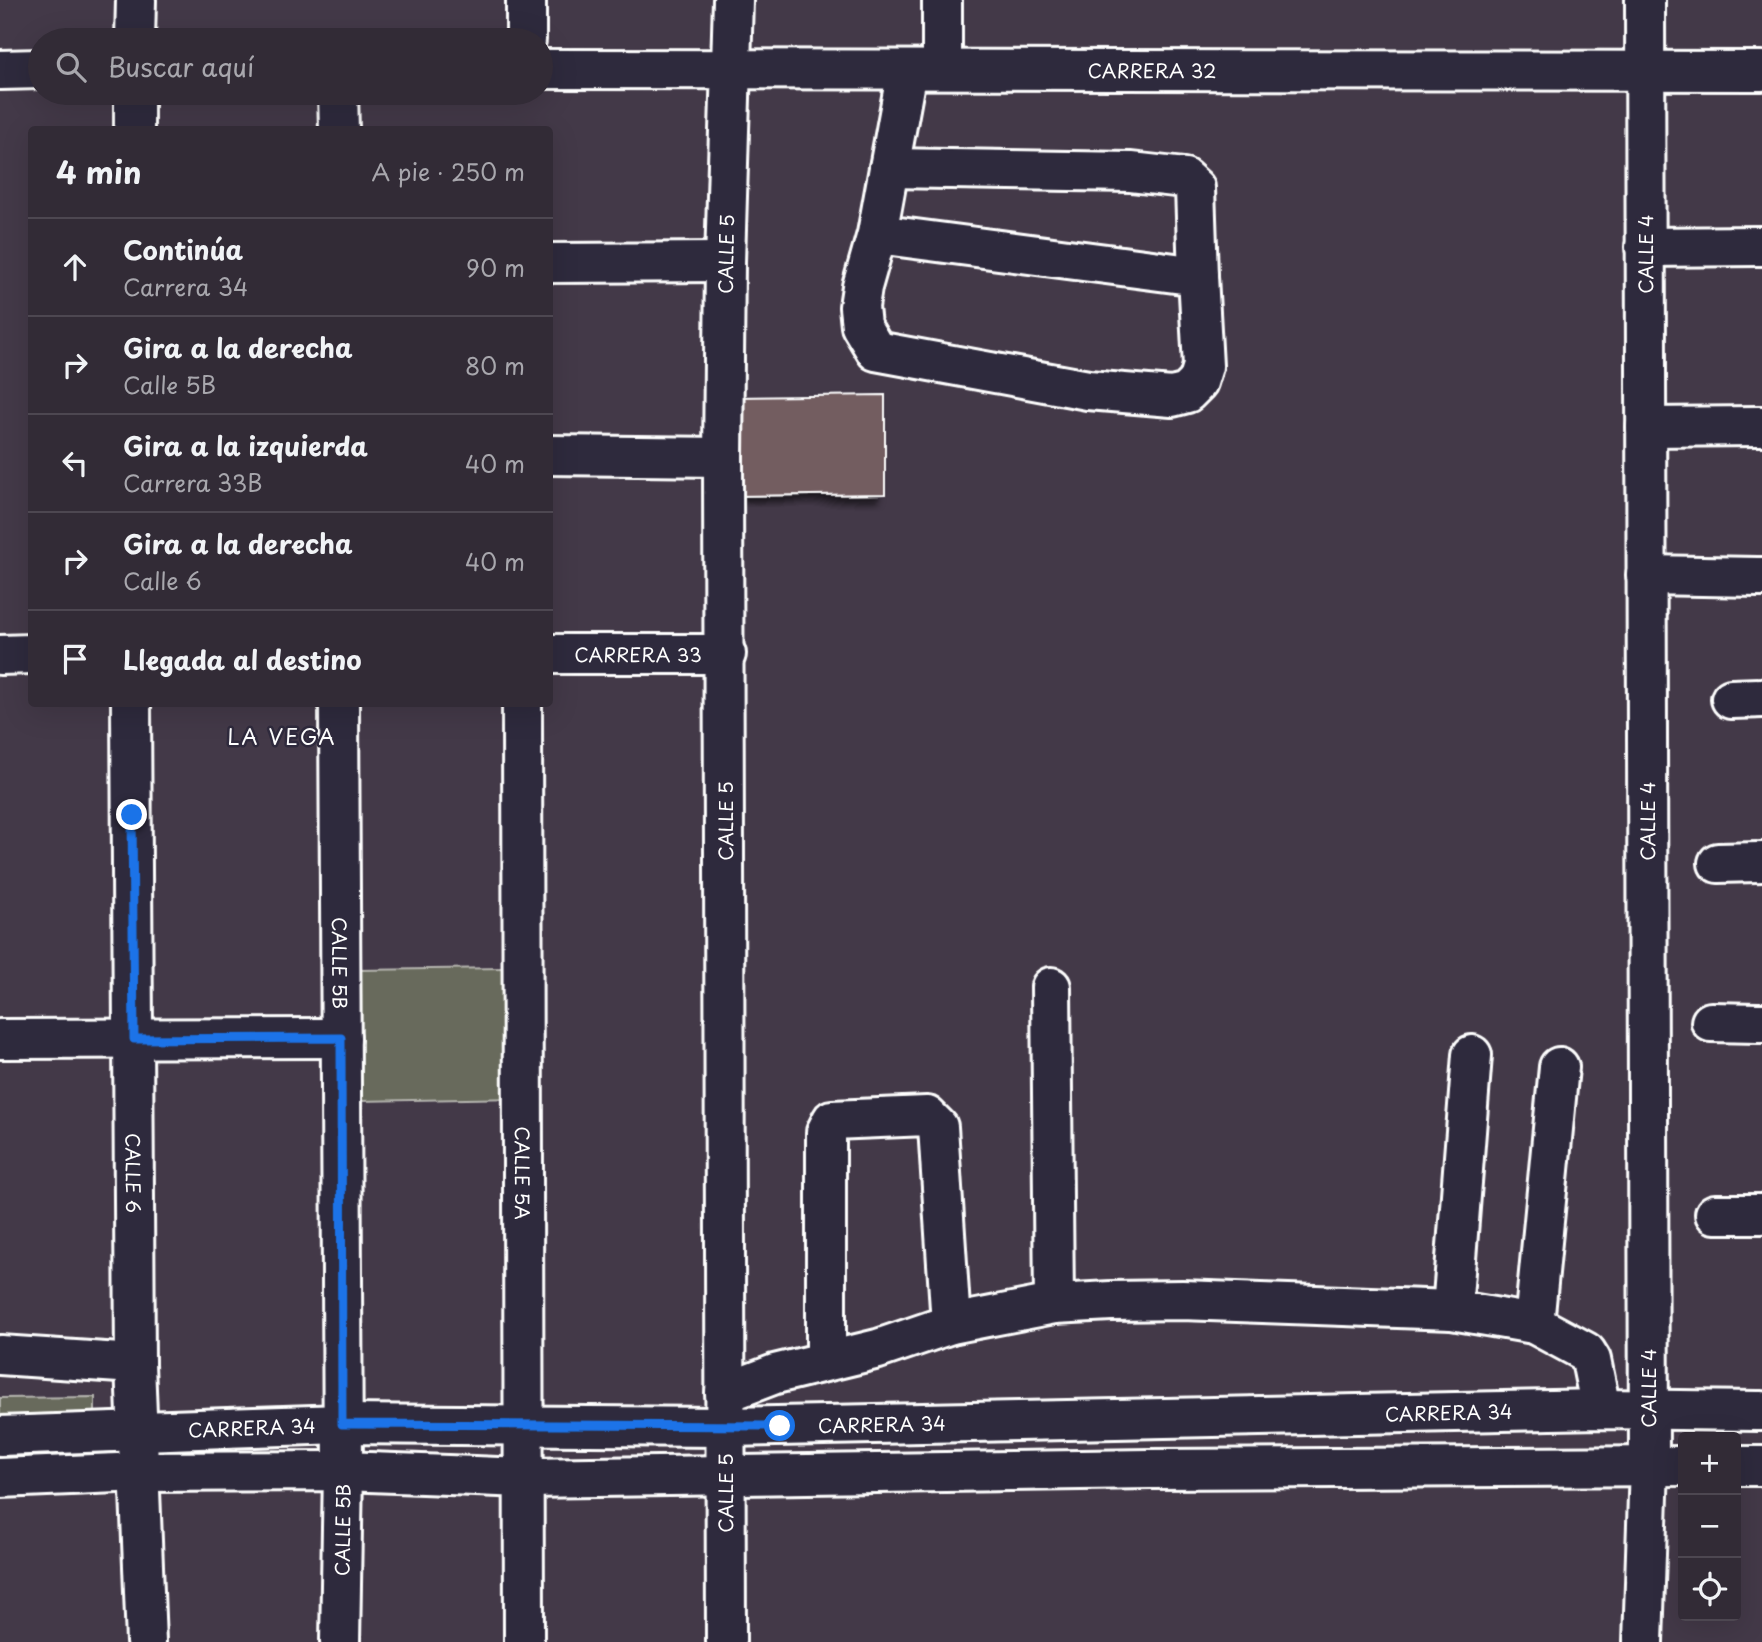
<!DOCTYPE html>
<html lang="es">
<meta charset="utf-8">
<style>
body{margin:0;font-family:"Playpen Sans",sans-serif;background:#3a333e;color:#f1f3f6}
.controls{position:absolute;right:21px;bottom:21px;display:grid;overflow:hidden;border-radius:7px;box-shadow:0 7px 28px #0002}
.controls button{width:63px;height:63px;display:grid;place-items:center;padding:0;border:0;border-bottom:2px solid #4d4751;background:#322b36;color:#f1f3f6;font:35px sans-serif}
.stop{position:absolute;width:21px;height:21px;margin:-16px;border:5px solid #1a73e8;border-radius:50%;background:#fff}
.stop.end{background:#1a73e8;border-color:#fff;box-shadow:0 2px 7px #0008}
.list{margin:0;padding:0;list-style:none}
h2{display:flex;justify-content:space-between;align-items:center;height:91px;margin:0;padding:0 28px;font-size:30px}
h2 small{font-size:23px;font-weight:400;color:#a8a7ad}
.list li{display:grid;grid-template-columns:46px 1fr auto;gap:21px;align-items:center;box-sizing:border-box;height:98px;padding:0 28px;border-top:2px solid #4d4751}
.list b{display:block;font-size:26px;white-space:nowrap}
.list p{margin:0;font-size:23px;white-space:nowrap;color:#a8a7ad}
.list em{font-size:23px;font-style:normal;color:#a8a7ad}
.icon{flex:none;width:38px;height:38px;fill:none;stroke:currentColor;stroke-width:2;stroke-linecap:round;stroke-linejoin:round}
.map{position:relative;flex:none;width:1762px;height:1642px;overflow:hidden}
.search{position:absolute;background:#322b36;box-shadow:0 7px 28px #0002;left:28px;top:28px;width:525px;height:77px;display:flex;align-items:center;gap:18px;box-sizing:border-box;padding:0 24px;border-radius:38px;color:#a8a7ad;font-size:26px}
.panel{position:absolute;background:#322b36;box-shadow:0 7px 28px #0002;left:28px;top:126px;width:525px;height:581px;border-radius:7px}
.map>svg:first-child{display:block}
.green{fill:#686a5c;stroke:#b4b4ae;stroke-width:2}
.building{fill:#735d61;stroke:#fff;stroke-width:2;filter:url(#shadow)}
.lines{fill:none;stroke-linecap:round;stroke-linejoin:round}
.minor-casing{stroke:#fff;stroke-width:44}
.minor{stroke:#2f2a3d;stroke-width:38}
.route{stroke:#1a73e8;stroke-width:9}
.labels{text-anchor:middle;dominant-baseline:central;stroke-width:5;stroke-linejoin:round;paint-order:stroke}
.street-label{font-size:19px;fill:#fff;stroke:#2f2a3d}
.neighbourhood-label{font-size:21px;letter-spacing:2px;fill:#fff;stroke:#2f2a3d}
</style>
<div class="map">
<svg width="1762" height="1642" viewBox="0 0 1762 1642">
<defs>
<filter id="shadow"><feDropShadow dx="-6" dy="6" stdDeviation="3.5" flood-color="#0009"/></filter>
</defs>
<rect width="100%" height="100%" fill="#433948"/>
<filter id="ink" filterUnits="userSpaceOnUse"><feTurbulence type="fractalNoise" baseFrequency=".0143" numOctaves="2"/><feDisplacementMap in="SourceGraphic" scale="14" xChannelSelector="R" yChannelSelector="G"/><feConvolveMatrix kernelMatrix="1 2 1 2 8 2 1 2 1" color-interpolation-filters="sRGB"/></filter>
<g filter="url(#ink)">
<!-- green -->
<path class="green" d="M512 968 514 1098 359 1101 357 970Z
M95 1397V1422L0 1427V1398Z"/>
<!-- building -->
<path class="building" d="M885 395V494L732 496 731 397Z"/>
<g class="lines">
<!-- minor casing -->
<g class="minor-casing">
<g id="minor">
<path d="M942 0V69"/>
<path d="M135 40 136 0"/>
<path d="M526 40V0"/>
<path id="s1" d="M541 69 1762 71"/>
<path d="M0 70 40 69"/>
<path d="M338 93 339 130"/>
<path d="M134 130V93"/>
<path d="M889 168 1131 172 1184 178 1195 188 1198 276"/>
<path d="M877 234 1198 276 1203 366 1198 382 1187 393 1172 397 1088 390 876 351 861 326 859 307 862 287 877 234 907 70"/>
<path d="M1645 247 1762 246"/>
<path d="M550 263 725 262"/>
<path d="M1646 427 1762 426"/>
<path d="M550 455 723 457"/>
<path d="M1646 575 1762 577"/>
<path id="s2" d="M550 654H726"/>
<path d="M0 655 32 654"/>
<path d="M1731 699 1762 698"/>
<path id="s3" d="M131 704 135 1364 146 1642"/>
<path id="s4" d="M339 704 343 1471 340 1642"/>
<path id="s5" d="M522 704 524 1642"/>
<path d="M1718 863 1762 862"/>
<path d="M1051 987 1054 1304"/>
<path d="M1711 1022 1762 1023"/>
<path d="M0 1039 341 1038"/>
<path d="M1715 1214H1762"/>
<path d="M1452 1310 1472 1055"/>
<path d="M1534 1324 1559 1067"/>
<path d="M0 1355 135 1364"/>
<path d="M826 1361V1132L832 1120 927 1116 938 1127 951 1324"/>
<path d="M725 1393 775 1374 878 1349 951 1324 1054 1304 1111 1301 1182 1300 1452 1310 1534 1324 1586 1352 1591 1360 1601 1409"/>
<path id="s6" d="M0 1436 342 1424 725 1427 1601 1409 1762 1411"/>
<path d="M1736 1466H1762"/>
<path d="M0 1478 141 1472 343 1471 525 1478 1150 1469 1683 1466"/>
<path id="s7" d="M726 1642 723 457 725 262 733 0"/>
<path d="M1643 1642 1649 1466 1645 0"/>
</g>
</g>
<!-- minor -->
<use href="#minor" class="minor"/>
</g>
</g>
<g class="lines" filter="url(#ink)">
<!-- route -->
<path class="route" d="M132 815 134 1039 341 1038 342 1424 780 1426"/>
</g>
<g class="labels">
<!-- street labels -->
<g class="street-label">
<text stroke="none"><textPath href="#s1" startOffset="611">CARRERA 32</textPath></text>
<text stroke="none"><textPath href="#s7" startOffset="1388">CALLE 5</textPath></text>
<text transform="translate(1645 254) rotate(-90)">CALLE 4</text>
<text stroke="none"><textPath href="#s2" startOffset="88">CARRERA 33</textPath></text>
<text transform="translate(725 821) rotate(-90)">CALLE 5</text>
<text transform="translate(1647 821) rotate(-90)">CALLE 4</text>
<text stroke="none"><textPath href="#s4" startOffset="259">CALLE 5B</textPath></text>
<text stroke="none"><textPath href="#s3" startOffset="469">CALLE 6</textPath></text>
<text stroke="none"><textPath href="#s5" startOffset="469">CALLE 5A</textPath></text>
<text transform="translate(1648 1388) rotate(-90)">CALLE 4</text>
<text stroke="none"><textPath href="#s6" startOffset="1449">CARRERA 34</textPath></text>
<text stroke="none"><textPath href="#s6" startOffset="882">CARRERA 34</textPath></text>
<text stroke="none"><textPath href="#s6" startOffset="252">CARRERA 34</textPath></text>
<text transform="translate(725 1493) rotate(-90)">CALLE 5</text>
<text transform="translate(342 1530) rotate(-89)">CALLE 5B</text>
</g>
<!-- neighbourhood labels -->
<g class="neighbourhood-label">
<text x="282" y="736">LA VEGA</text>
</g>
</g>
</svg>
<div class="controls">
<button>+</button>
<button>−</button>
<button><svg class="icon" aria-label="locate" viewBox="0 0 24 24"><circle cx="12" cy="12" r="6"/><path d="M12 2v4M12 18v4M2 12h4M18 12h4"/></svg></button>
</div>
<div class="stop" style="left:780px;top:1426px"></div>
<div class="stop end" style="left:132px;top:815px"></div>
<div class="search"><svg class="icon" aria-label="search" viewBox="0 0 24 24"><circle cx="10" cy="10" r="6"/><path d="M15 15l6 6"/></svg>Buscar aquí</div>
<section class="panel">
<h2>4 min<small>A pie · 250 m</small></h2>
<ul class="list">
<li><svg class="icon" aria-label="ahead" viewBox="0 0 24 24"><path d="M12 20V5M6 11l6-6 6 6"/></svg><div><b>Continúa</b><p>Carrera 34</p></div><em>90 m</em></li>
<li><svg class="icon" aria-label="right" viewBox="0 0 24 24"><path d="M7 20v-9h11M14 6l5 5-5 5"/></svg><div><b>Gira a la derecha</b><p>Calle 5B</p></div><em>80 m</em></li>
<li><svg class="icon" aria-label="left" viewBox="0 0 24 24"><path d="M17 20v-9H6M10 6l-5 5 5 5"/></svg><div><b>Gira a la izquierda</b><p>Carrera 33B</p></div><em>40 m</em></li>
<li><svg class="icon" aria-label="right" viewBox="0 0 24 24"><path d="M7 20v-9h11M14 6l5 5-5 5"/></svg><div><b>Gira a la derecha</b><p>Calle 6</p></div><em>40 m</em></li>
<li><svg class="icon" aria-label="arrive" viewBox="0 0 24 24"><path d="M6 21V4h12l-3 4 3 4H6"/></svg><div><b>Llegada al destino</b></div></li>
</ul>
</section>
</div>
